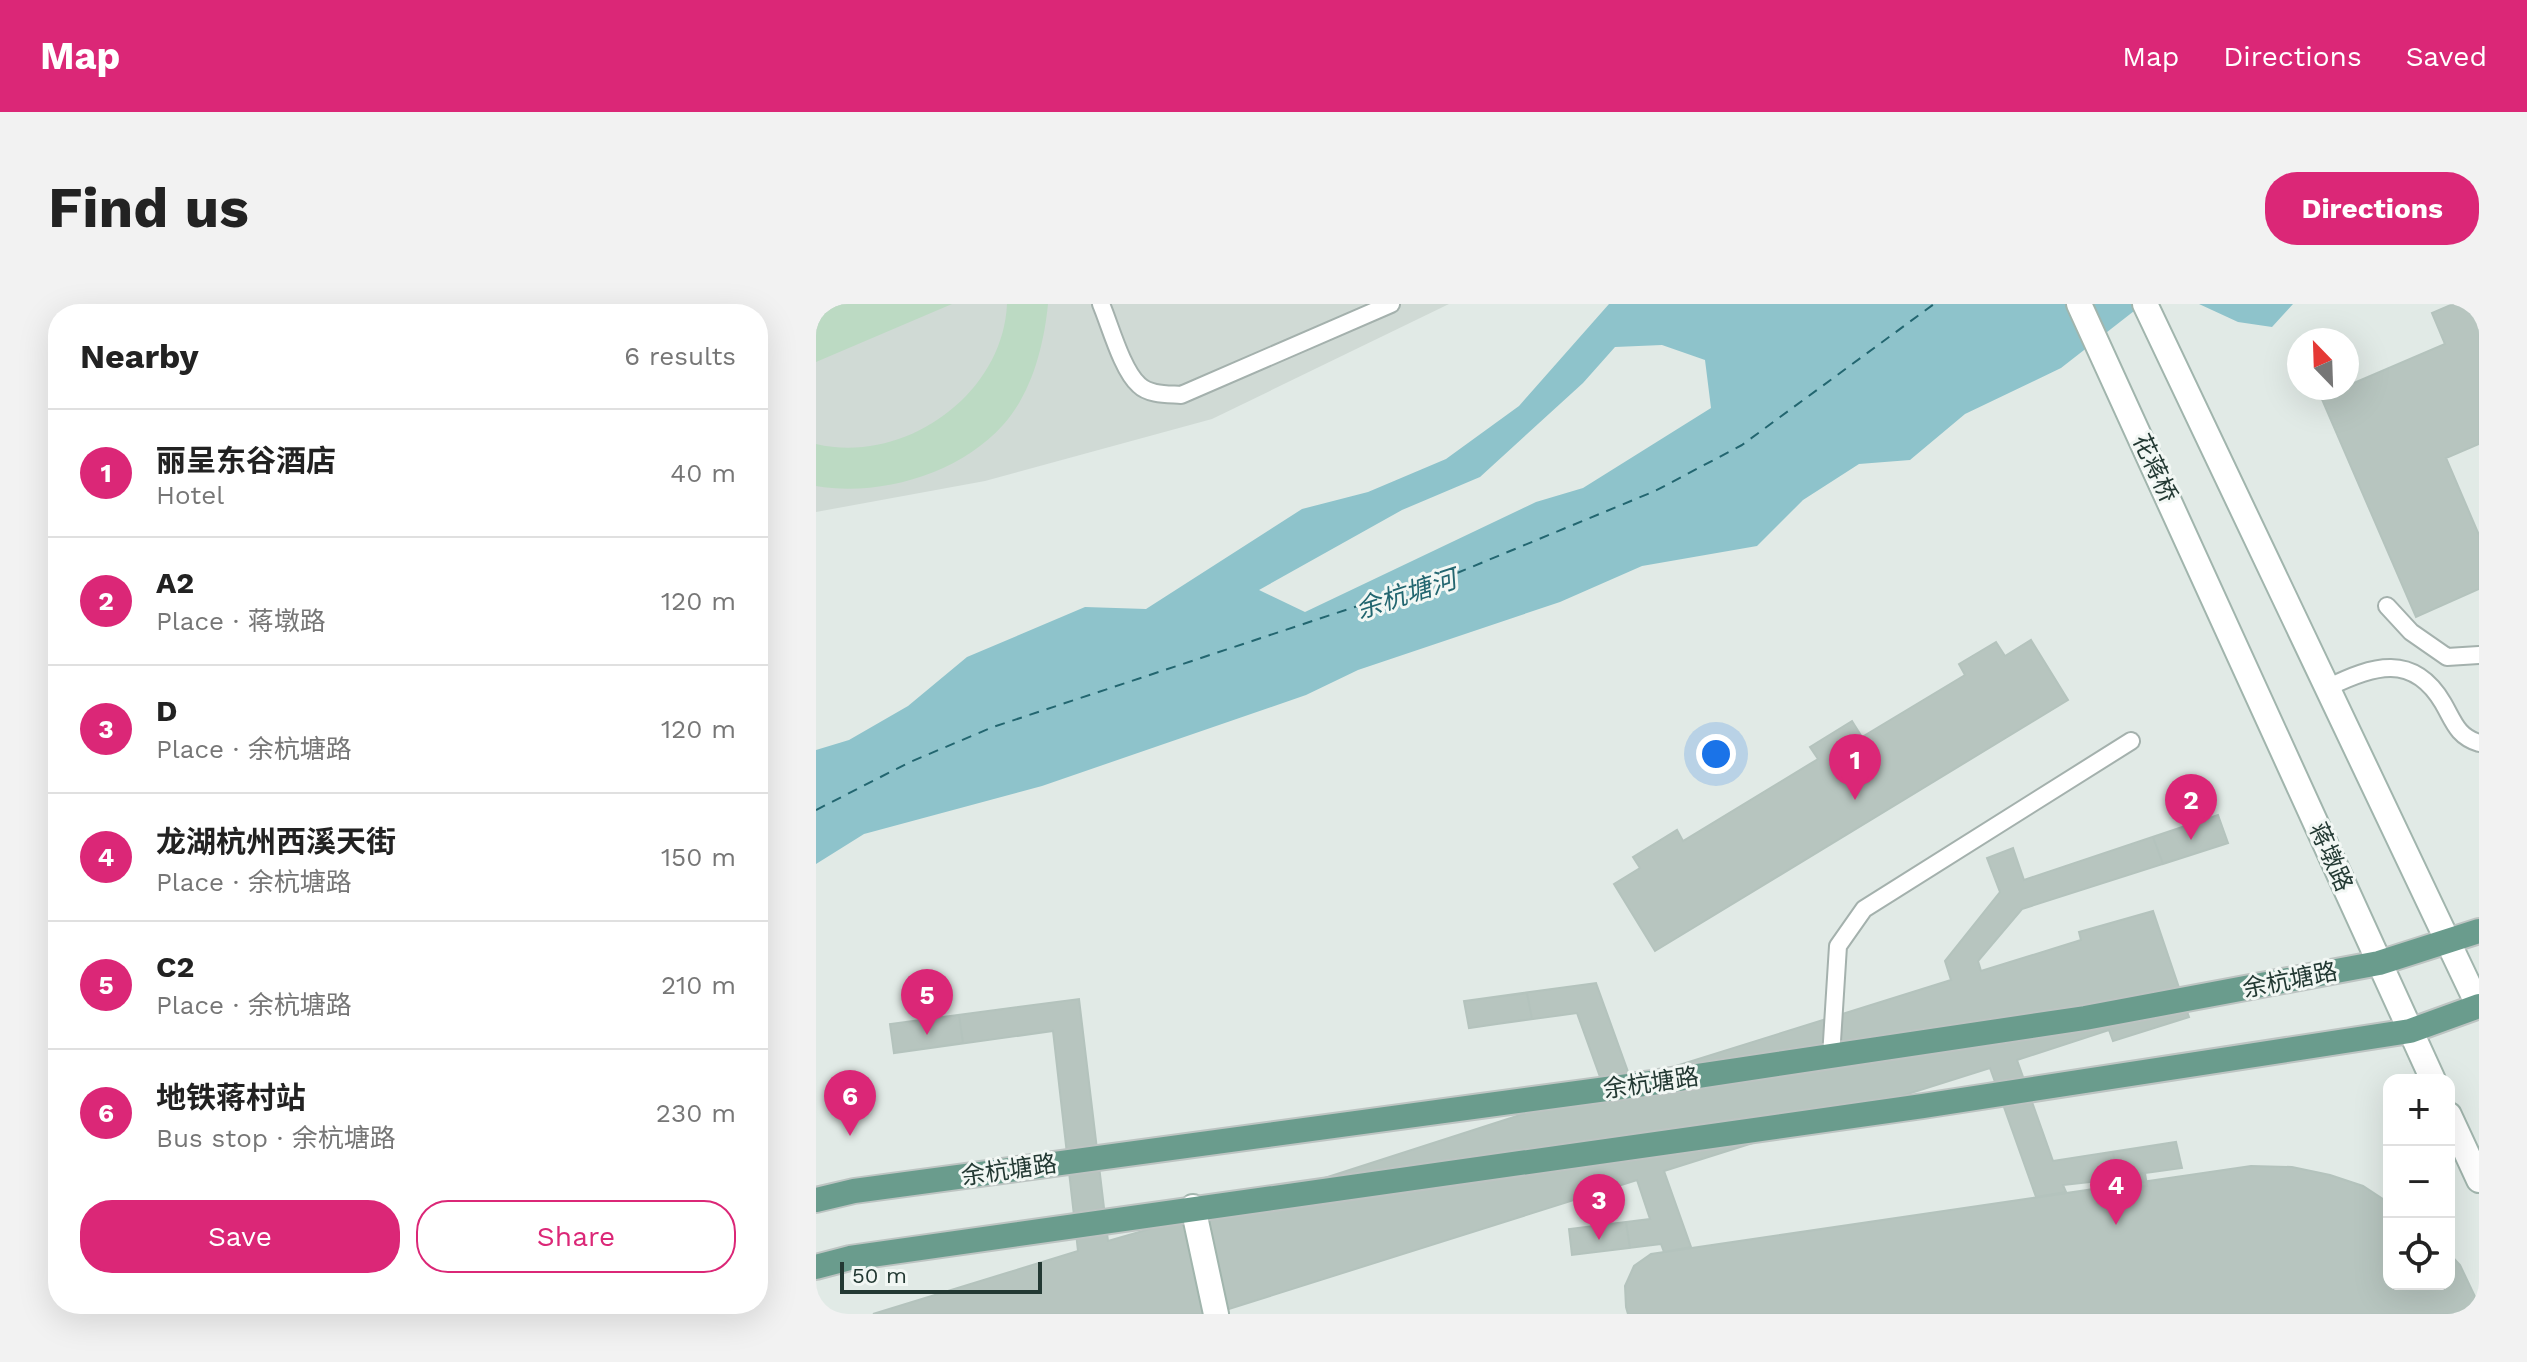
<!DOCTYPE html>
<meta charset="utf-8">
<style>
body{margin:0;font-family:"Work Sans","Noto Sans SC",sans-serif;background:#f2f2f2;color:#222}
.controls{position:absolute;right:24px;bottom:24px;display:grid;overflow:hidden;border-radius:16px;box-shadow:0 8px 32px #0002}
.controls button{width:72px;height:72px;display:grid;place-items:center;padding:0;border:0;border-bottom:2px solid #e0e0e0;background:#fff;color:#222;font:40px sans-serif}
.compass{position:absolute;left:1471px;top:24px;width:72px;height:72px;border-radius:50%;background:#fff;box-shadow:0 8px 32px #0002;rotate:337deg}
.scale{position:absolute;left:24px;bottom:20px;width:202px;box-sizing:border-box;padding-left:8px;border:4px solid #233933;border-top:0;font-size:22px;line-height:28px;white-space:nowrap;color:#233933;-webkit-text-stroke:6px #f2f7f4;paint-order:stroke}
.you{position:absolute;left:900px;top:450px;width:28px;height:28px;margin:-20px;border:6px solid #fff;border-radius:50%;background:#1a73e8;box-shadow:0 0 0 12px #1a73e833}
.badge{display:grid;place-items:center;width:52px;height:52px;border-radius:50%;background:#db2777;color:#fff;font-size:26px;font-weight:700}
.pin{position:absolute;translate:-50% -66px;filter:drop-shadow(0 2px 4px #0008)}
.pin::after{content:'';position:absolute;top:42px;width:28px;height:24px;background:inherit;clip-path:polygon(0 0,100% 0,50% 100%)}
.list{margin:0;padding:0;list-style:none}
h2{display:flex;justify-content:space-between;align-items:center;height:104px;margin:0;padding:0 32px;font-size:34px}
h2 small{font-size:26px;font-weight:400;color:#767676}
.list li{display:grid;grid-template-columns:52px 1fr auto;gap:24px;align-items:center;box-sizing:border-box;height:128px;padding:0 32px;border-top:2px solid #e0e0e0}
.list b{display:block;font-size:30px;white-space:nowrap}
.list p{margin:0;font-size:26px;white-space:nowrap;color:#767676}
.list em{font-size:26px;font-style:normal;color:#767676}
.actions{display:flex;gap:16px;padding:24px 32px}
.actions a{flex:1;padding:18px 0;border:2px solid #db2777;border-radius:32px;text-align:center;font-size:28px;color:#db2777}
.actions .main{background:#db2777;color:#fff}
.icon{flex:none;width:44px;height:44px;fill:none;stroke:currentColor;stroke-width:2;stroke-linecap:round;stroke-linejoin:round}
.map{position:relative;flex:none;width:1663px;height:1010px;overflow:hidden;border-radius:32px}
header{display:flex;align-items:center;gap:48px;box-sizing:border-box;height:112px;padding:0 40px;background:#db2777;color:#fff}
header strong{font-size:38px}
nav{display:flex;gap:44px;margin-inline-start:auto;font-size:28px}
.intro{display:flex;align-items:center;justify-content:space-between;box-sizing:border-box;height:192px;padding:0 48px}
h1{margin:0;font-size:56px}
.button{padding:20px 36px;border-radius:32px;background:#db2777;color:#fff;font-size:28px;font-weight:700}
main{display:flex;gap:48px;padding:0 48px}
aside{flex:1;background:#fff;border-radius:32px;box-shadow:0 8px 32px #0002}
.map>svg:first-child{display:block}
.built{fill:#d0dad5}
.green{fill:#bcdac3}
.water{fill:#8ec3cb;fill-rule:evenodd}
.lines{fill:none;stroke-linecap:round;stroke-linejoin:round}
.ferry{stroke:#236670;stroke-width:2;stroke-dasharray:10 8;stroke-linecap:butt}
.building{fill:#b7c5bf;stroke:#b4c3bd;stroke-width:2}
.lane-casing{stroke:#a4b1ad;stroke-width:20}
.secondary-casing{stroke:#a1b5ad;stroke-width:28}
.primary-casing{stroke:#bdc4c2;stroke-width:28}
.lane{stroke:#fff;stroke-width:16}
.secondary{stroke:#fff;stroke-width:24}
.primary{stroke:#6a9c8d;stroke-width:24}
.labels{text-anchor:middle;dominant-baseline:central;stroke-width:6;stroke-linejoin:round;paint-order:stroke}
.street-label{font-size:24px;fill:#233933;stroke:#f2f7f4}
.water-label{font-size:26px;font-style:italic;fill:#236670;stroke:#f2f7f4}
</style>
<header>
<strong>Map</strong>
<nav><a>Map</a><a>Directions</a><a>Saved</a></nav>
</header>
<div class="intro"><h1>Find us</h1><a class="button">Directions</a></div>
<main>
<aside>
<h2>Nearby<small>6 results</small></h2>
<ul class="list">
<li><span class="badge">1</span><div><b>丽呈东谷酒店</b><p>Hotel</p></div><em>40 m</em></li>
<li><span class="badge">2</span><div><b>A2</b><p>Place · 蒋墩路</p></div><em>120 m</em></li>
<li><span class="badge">3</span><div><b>D</b><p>Place · 余杭塘路</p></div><em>120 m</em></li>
<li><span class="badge">4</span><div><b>龙湖杭州西溪天街</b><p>Place · 余杭塘路</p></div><em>150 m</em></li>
<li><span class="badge">5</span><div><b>C2</b><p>Place · 余杭塘路</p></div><em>210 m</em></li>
<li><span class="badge">6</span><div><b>地铁蒋村站</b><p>Bus stop · 余杭塘路</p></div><em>230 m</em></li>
</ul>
<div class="actions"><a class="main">Save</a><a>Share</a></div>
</aside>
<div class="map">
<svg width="1663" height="1010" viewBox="0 0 1663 1010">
<rect width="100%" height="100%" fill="#e1eae6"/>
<!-- built -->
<path class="built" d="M0 0H633L396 115 169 177 0 208Z"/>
<!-- green -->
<path class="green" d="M0 0H136L0 58Z
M191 0H232C228 41 216 89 187 121 143 170 64 193 0 182V140C88 161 187 91 191 0Z"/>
<!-- water -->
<path class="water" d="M793 0H1327L1245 64 1149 110 1094 156 1043 160 987 196 941 242 826 262 744 298 542 366 490 391 226 482 48 530 0 560V446L33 436 92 402 151 353 269 303 330 305 486 205 552 188 630 155 703 102ZM846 41 889 56 895 104 767 184 720 198 489 308 443 286 586 206 664 173 767 79 799 43Z
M1383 0H1477L1456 23 1422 18Z"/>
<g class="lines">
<!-- ferry -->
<path class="ferry" d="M0 506 94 458 177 423 641 269 839 187 926 141 1118 0"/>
</g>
<!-- building -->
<path class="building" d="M1637 0H1663V140L1630 154 1663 231V285L1600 313 1505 93 1629 40 1616 9Z
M1215 336 1252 396 839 647 798 580 824 564 817 553 861 526 867 537 1002 455 994 443 1036 417 1046 433 1149 371 1143 360 1180 338 1189 352Z
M1402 511 1412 539 1206 605 1162 657 1165 667 1265 636 1263 628 1337 607 1373 713 1297 737 1293 726 1201 756 1237 857 1360 838 1366 864 1329 869 1331 882 1285 889 1283 877 1247 881 1250 888 1220 893 1174 764 848 867 875 943 848 948 845 940 756 951 753 925 834 915 821 876 397 1010H57L262 947 237 727 78 749 74 720 263 695 292 937 490 880 788 784 761 709 653 724 648 697 780 679 815 776 1135 676 1129 657 1184 588 1171 554 1197 544 1208 576Z
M1402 511 1412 539 1347 560 1337 533Z
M711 689 716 715 653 724 648 697Z
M143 711 147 739 78 749 74 720Z
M1360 838 1366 864 1301 873 1297 848Z
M1435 862 1476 863 1514 871 1547 882 1573 899V980H1633V949L1644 961 1663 1001V1010H812L810 1003 809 982 818 962 835 950Z
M1329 869 1331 882 1319 884 1317 871Z
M810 918 814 944 756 951 753 925Z"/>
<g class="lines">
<!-- lane casing -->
<g class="lane-casing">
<path id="lane" d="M285 0C294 21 306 66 323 81 333 91 352 90 365 91L575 0
M1571 302 1595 328 1631 353 1663 351
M1513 383C1556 362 1597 348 1627 399 1638 418 1641 432 1663 439
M1015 753 1022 642 1048 605 1315 437"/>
</g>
<!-- secondary casing -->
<g class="secondary-casing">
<path id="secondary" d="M1263 0 1617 776
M1329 0 1663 703
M1633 811 1663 876
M377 903 400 1010"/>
</g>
<!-- primary casing -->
<g class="primary-casing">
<path id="primary" d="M0 896 38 887 835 779 1269 714 1563 659 1663 627
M0 963 34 954 1107 802 1594 727 1663 702"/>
</g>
<!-- lane -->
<use href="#lane" class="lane"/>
<!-- secondary -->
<use href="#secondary" class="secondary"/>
<!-- primary -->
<use href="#primary" class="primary"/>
</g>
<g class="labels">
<!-- street labels -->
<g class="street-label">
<text transform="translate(1339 164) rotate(65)">花蒋桥</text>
<text transform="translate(1515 553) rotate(66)">蒋墩路</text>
<text transform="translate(1474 676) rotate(-11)">余杭塘路</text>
<text transform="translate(835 779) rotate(-8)">余杭塘路</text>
<text transform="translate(193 866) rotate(-8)">余杭塘路</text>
</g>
<!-- water labels -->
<g class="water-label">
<text transform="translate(590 290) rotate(-18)">余杭塘河</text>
</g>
</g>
</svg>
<div class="controls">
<button>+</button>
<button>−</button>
<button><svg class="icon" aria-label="locate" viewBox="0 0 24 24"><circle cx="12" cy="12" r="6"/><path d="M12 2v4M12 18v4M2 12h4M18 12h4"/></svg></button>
</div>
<svg class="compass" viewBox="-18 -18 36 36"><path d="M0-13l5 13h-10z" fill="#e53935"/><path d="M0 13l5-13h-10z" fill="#767676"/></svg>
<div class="scale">50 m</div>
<div class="you"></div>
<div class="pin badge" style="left:1039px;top:496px">1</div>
<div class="pin badge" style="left:1375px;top:536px">2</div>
<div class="pin badge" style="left:783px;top:936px">3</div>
<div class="pin badge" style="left:1300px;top:921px">4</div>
<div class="pin badge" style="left:111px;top:731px">5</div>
<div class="pin badge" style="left:34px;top:832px">6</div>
</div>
</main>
